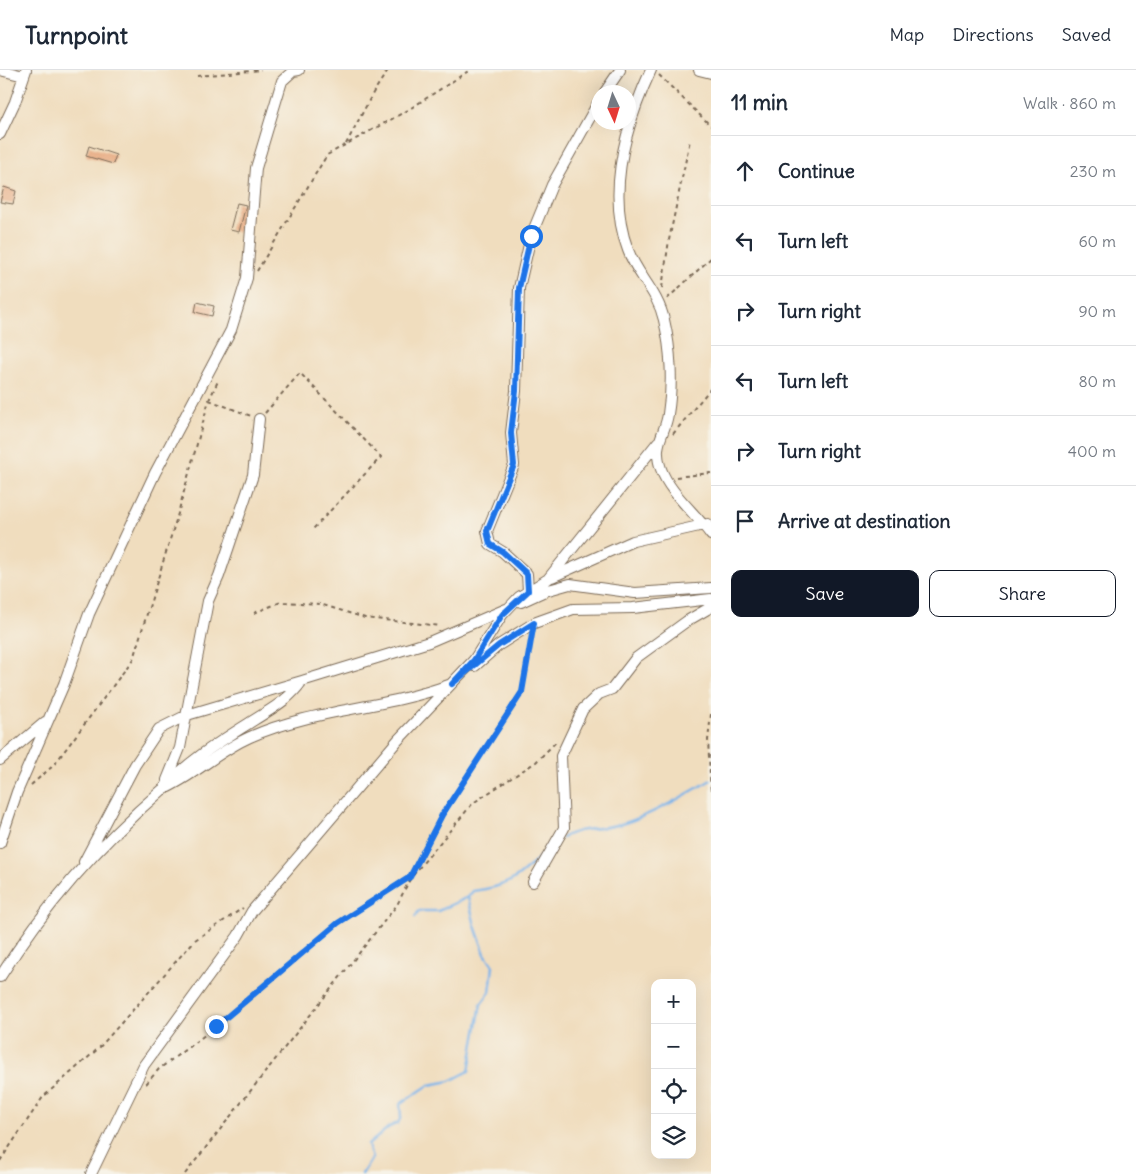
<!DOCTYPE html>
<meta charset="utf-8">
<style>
body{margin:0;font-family:Delius,sans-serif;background:#f6f6f7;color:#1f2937}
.controls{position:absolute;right:15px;bottom:15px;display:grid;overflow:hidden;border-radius:10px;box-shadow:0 5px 20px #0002}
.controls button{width:45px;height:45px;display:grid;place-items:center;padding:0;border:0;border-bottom:1px solid #e0e1e3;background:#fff;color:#1f2937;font:25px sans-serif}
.compass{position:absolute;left:591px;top:15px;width:45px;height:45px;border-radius:50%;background:#fff;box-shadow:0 5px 20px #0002;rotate:176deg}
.stop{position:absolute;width:15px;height:15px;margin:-11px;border:4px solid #1a73e8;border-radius:50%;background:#fff}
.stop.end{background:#1a73e8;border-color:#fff;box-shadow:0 1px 5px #0008}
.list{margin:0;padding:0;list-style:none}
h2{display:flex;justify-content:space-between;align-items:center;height:65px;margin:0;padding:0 20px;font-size:21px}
h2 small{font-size:16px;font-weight:400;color:#747a83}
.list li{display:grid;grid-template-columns:32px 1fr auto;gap:15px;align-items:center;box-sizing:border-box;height:70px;padding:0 20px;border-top:1px solid #e0e1e3}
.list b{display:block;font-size:19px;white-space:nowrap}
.list em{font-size:16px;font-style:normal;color:#747a83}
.actions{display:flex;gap:10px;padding:15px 20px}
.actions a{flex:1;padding:11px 0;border:1px solid #111827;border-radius:10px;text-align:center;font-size:18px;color:#111827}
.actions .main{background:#111827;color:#fff}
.icon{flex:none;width:28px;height:28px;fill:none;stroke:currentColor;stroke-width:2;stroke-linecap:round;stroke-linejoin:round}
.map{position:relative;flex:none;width:711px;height:1104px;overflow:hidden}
header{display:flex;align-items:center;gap:30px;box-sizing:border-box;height:70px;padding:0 25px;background:#fff;border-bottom:1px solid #e0e1e3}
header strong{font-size:24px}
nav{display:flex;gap:28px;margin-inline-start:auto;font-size:18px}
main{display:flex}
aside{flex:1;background:#fff}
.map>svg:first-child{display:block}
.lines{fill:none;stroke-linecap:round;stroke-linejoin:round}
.stream{stroke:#79b3ea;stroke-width:2.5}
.building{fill:#e8ae86}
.minor-casing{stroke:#7a6956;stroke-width:12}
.path{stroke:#7a6956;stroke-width:2;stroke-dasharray:4 4;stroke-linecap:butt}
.minor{stroke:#fff;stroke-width:10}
.route{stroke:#1a73e8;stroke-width:6}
</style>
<header>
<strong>Turnpoint</strong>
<nav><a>Map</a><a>Directions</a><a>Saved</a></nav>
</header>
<main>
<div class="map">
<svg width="711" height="1104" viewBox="0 0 711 1104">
<rect width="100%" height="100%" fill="#f7f3e8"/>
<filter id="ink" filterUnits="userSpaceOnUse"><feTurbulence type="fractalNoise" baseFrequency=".02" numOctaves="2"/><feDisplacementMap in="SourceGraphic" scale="10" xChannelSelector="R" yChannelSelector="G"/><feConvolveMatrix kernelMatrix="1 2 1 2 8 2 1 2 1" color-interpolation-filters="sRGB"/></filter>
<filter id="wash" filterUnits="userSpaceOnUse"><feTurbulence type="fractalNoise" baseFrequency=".0096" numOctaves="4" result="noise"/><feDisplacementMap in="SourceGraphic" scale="20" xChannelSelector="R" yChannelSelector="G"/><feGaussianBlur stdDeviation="1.12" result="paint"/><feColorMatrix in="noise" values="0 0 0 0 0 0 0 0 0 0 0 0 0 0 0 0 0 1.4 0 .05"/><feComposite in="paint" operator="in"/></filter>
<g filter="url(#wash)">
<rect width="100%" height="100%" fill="#f0ddbe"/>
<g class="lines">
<!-- stream -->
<path class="stream" d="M562 768C580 756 605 760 625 753 656 743 683 726 711 710
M415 847 419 841H438L468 827
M362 1104 372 1088 368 1075 389 1057 398 1053 401 1047 400 1034 429 1015 450 1011 469 1001 481 934 490 922 493 896 485 884 475 856 468 827 473 821C513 816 518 807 546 781"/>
</g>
<g id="blocks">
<!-- building -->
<path class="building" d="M89 76 116 85 113 94 86 86Z
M4 117 16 121 13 134 0 132Z
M237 133 246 135 239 162 230 160Z
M197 232 214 236 212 246 195 242Z"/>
</g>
</g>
<g filter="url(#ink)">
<use href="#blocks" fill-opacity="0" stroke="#7a6956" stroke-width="1"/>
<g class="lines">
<!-- minor casing -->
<g class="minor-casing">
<path id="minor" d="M0 0 24 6
M651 0C626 54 606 122 628 180 637 205 658 222 664 250 671 279 673 314 668 344 665 365 652 374 661 399 670 424 696 443 711 465
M699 0 711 3
M605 22 620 0
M0 64 15 32 26 0
M552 507 633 471 708 454
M528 521 527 504 503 482 490 474 487 461 514 395 511 363 516 321 519 218 531 166 552 115 598 33
M521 532 545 521 570 514 635 523 711 518
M475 596 499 575 534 553 573 539 633 538 711 529
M0 690 45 652
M167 710 180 678 208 531 219 506 253 405 259 349
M165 717C190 689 223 670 254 650 273 638 290 629 302 611L429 572 506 539
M0 773 17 722 64 614 89 544 155 403 231 260 247 208 256 98 282 11 293 1 299 0
M84 792 135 695 159 659 187 645 302 611
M533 812 564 758 561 686 583 639 599 624 612 619 636 588 687 551 711 537
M0 907C44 837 99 774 162 720 194 706 218 681 250 667 313 639 384 639 449 615
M91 1104 144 995 238 866 252 841 398 670 474 590 502 545 519 527 548 509 658 372"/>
</g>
<!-- path -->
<path class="path" d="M659 5 711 56
M197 6 261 0
M346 74 373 23 388 0
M257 201 327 85 408 40 470 0
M662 218 669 170 690 70
M667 229 711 188
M209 330 251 346
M265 343 300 303 381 387 313 459
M673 364 711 318
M676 407 711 403
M254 543 281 532 320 534 365 548 441 556
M711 644 708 670 711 723
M31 715 54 695 133 589 177 447 209 330 219 309
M413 805 473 733 536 692 556 672
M146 1014 159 999 217 956 338 853 409 808
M0 1091 43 1027 99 978 195 870 243 838
M185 1104 397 835 442 745 522 621 532 565"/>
<!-- minor -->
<use href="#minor" class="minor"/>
</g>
</g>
<g class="lines" filter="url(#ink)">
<!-- route -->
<path class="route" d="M216 956 338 853 410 807 442 745 522 622 534 553 499 575 452 614 474 590 502 545 528 521 527 504 503 482 490 474 487 461 514 395 511 363 516 321 519 218 531 166"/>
</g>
</svg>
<div class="controls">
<button>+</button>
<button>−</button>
<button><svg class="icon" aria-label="locate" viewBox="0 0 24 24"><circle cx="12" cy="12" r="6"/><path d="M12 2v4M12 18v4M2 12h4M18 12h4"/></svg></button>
<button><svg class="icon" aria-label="layers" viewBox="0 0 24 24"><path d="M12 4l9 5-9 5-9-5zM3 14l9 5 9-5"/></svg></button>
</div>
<svg class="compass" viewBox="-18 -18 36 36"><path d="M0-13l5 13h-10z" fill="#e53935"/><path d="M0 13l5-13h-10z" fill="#747a83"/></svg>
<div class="stop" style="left:531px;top:166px"></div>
<div class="stop end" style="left:216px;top:956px"></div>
</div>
<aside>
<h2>11 min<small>Walk · 860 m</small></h2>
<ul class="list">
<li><svg class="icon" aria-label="ahead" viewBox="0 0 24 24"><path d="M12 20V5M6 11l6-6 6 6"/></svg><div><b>Continue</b></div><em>230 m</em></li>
<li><svg class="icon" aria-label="left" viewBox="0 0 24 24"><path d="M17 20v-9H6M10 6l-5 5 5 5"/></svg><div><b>Turn left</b></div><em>60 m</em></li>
<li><svg class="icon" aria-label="right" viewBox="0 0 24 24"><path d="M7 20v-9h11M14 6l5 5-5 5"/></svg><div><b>Turn right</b></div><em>90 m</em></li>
<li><svg class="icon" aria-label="left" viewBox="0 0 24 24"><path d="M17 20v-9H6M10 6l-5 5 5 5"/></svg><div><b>Turn left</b></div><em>80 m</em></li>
<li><svg class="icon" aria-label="right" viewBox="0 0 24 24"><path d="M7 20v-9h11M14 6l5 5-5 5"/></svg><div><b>Turn right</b></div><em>400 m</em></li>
<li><svg class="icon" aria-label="arrive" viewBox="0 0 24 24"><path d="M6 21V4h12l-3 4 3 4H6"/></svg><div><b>Arrive at destination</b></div></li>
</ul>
<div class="actions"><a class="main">Save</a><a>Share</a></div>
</aside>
</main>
